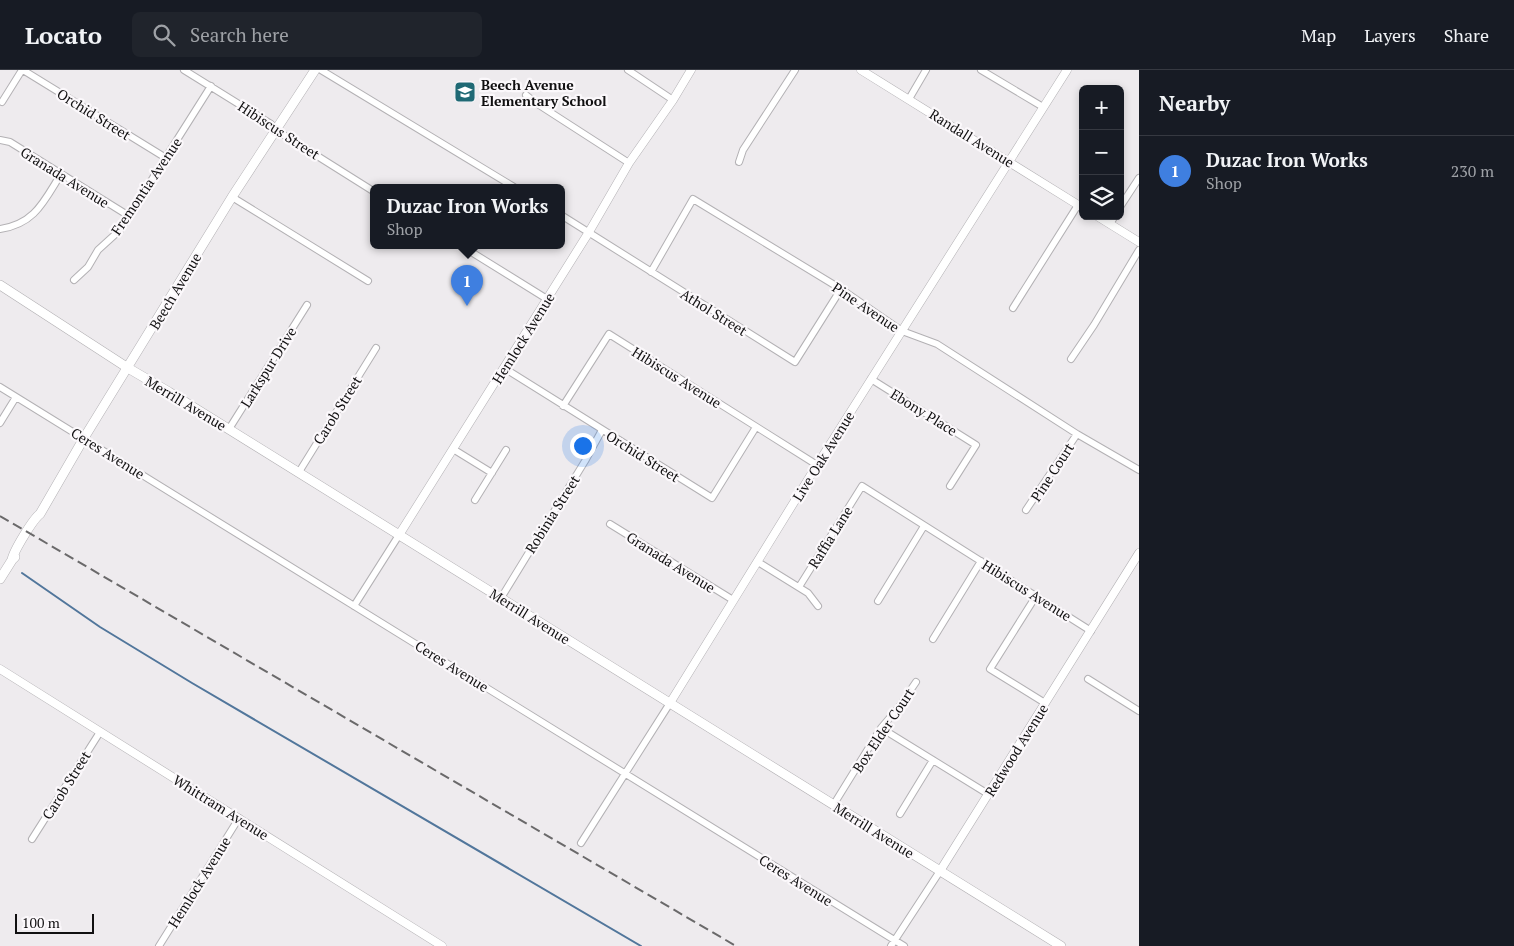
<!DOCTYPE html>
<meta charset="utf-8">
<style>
body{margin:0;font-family:"PT Serif",serif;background:#20242c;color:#f1f3f6}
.controls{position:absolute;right:15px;top:15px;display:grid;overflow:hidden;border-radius:8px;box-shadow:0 2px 8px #0003}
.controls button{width:45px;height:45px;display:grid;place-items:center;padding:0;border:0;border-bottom:1px solid #363941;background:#171b24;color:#f1f3f6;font:25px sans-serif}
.scale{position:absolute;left:15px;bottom:12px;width:79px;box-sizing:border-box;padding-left:5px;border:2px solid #111011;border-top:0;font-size:14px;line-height:18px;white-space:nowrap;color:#111011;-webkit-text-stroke:4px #fbf8fb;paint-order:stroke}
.you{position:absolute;left:582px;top:375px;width:18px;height:18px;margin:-12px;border:4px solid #fff;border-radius:50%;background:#1a73e8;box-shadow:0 0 0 8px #1a73e833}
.badge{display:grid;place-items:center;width:32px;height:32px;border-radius:50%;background:#0f766e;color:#fff;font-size:16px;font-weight:700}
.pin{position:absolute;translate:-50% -41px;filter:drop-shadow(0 1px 2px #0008)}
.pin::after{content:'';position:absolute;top:26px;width:18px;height:15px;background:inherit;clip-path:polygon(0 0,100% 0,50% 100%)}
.popup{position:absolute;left:370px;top:114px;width:195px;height:65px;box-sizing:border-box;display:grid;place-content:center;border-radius:8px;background:#171b24;filter:drop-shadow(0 1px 4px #0005);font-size:16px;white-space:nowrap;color:#9ea1a6}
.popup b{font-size:19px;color:#f1f3f6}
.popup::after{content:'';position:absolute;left:50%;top:100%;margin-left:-10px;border:10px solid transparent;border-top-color:#171b24}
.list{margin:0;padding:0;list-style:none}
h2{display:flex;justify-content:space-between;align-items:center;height:65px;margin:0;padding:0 20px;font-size:21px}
h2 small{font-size:16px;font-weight:400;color:#9ea1a6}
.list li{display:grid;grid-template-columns:32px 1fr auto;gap:15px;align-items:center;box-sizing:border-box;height:70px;padding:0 20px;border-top:1px solid #363941}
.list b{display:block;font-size:19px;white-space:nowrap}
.list p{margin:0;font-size:16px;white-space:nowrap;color:#9ea1a6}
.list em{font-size:16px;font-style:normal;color:#9ea1a6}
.icon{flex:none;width:28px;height:28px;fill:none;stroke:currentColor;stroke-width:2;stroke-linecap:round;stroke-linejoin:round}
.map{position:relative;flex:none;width:1139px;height:876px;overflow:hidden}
header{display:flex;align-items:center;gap:30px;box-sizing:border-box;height:70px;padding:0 25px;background:#171b24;border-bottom:1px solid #363941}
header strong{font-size:24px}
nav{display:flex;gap:28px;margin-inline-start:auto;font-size:18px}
.search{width:350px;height:45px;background:#20242c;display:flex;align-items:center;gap:12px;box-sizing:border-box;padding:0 18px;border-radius:8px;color:#9ea1a6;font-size:19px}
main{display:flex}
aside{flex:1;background:#171b24}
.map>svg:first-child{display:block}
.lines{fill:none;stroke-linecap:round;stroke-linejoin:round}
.stream{stroke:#51769b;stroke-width:2}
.minor-casing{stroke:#b3b1b4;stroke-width:8}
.tertiary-casing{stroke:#b3b1b4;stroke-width:9}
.secondary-casing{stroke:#b3b1b4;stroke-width:10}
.minor{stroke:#fff;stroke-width:6}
.tertiary{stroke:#fff;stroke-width:8}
.secondary{stroke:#fff;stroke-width:9}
.rail{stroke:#6a696a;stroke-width:2;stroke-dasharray:10 5;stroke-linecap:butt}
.labels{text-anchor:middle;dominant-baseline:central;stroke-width:4.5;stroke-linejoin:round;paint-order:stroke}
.poi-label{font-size:14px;font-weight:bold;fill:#111011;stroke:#fbf8fb;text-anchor:start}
.street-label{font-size:14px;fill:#111011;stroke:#fbf8fb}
</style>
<header>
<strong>Locato</strong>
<div class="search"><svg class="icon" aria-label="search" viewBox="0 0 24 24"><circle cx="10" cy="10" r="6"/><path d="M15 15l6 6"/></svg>Search here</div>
<nav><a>Map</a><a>Layers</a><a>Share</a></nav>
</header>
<main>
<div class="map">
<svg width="1139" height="876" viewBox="0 0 1139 876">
<rect width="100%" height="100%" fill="#eeebee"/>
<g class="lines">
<!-- stream -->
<path class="stream" d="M22 503 100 557 192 613 641 876"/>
<!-- minor casing -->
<g class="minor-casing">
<path id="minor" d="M23 0 166 88
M184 0 271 54 276 60 373 121
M321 0 514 117
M628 0 673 30
M981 0 1043 37
M526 25 536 33 629 93
M909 29 926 0
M2 32 22 0
M0 70 10 72 129 146
M739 92 743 80 795 0
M232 127 368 211
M1120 137 1139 108
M561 145 795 292 841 219
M1110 154 1115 146
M0 159C35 154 44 131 61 104
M460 175 547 229
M651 202 693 129 841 219 902 261 937 274 1077 364 1139 400
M74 210 88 197 98 180 120 160 211 16
M1013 238 1078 135
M1071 289 1094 255 1139 180
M504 298 712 428 756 357
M871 309 976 375 950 416
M0 317 904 876
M563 336 609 264 817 395
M0 353 16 327
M229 359 307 235
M453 379 492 403
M299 402 376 278
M475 430 506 380
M1026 440 1077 364
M610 454 733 530
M758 492 808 523 818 536
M799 517 862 416 1091 561
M1036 526 990 599 1045 633
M501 528 585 391 602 360
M878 531 924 456
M354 536 399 465
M933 569 981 491
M1088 609 1139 641
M881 658 988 724
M834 734 881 658 899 637 916 612
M900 744 933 690
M32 769 100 662
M581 773 670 633
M159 876 239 748
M891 876 940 801"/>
</g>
<!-- tertiary casing -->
<g class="tertiary-casing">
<path id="tertiary" d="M861 0 1083 138
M1097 146 1139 172
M399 465 589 162 629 93 673 30 691 0
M0 599 442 876
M670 633 817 395 1067 0
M940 801 1139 483"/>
</g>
<!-- secondary casing -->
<g class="secondary-casing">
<path id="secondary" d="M0 215 128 298 169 322 1061 876
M12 490C13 482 33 449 40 444L84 368 232 127 315 0
M0 509 12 490 15 487"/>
</g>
<!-- minor -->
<use href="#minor" class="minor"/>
<!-- tertiary -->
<use href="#tertiary" class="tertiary"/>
<!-- secondary -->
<use href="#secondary" class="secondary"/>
<!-- rail -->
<path class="rail" d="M0 446 736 876"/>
</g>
<!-- icons -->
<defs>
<g id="school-square" transform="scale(1.125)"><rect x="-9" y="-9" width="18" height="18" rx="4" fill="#1f6974" stroke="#fbf8fb"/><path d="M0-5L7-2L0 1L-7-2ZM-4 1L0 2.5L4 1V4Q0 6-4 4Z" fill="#fff"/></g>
</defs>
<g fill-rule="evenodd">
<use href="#school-square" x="465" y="22"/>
</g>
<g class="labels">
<!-- poi labels -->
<g class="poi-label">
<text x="481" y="14">Beech Avenue<tspan x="481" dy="16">Elementary School</tspan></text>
</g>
<!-- street labels -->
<g class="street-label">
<text transform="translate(94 44) rotate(32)">Orchid Street</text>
<text transform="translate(279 60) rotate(33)">Hibiscus Street</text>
<text transform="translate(972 68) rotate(32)">Randall Avenue</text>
<text transform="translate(65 107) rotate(32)">Granada Avenue</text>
<text transform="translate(146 116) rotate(-56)">Fremontia Avenue</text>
<text transform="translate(175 221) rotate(-59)">Beech Avenue</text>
<text transform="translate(866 237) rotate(34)">Pine Avenue</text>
<text transform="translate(714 242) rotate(32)">Athol Street</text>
<text transform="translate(523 268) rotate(-58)">Hemlock Avenue</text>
<text transform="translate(268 297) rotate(-58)">Larkspur Drive</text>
<text transform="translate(677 307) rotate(32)">Hibiscus Avenue</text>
<text transform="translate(186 333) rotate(31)">Merrill Avenue</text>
<text transform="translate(337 340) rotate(-58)">Carob Street</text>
<text transform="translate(924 342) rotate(32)">Ebony Place</text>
<text transform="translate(108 383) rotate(32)">Ceres Avenue</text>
<text transform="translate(643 386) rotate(32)">Orchid Street</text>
<text transform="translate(823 386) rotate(-58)">Live Oak Avenue</text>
<text transform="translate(1052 402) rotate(-57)">Pine Court</text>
<text transform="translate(552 444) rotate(-58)">Robinia Street</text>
<text transform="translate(830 467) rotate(-58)">Raffia Lane</text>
<text transform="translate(671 492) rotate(32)">Granada Avenue</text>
<text transform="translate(1027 520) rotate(32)">Hibiscus Avenue</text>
<text transform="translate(530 546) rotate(32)">Merrill Avenue</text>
<text transform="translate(452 596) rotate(32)">Ceres Avenue</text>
<text transform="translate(883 660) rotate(-56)">Box Elder Court</text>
<text transform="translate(1016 680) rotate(-58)">Redwood Avenue</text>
<text transform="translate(66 715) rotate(-58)">Carob Street</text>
<text transform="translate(221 737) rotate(32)">Whittram Avenue</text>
<text transform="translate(874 760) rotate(32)">Merrill Avenue</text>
<text transform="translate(796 810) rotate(32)">Ceres Avenue</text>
<text transform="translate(199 812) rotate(-58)">Hemlock Avenue</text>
</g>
</g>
</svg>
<div class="controls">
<button>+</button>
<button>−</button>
<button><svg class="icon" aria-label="layers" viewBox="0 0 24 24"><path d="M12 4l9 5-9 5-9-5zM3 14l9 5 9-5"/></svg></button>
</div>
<div class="scale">100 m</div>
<div class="you"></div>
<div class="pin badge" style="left:467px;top:236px;background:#3f7fe0">1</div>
<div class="popup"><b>Duzac Iron Works</b>Shop</div>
</div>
<aside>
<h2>Nearby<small></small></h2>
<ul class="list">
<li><span class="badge" style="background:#3f7fe0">1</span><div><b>Duzac Iron Works</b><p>Shop</p></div><em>230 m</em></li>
</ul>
</aside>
</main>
